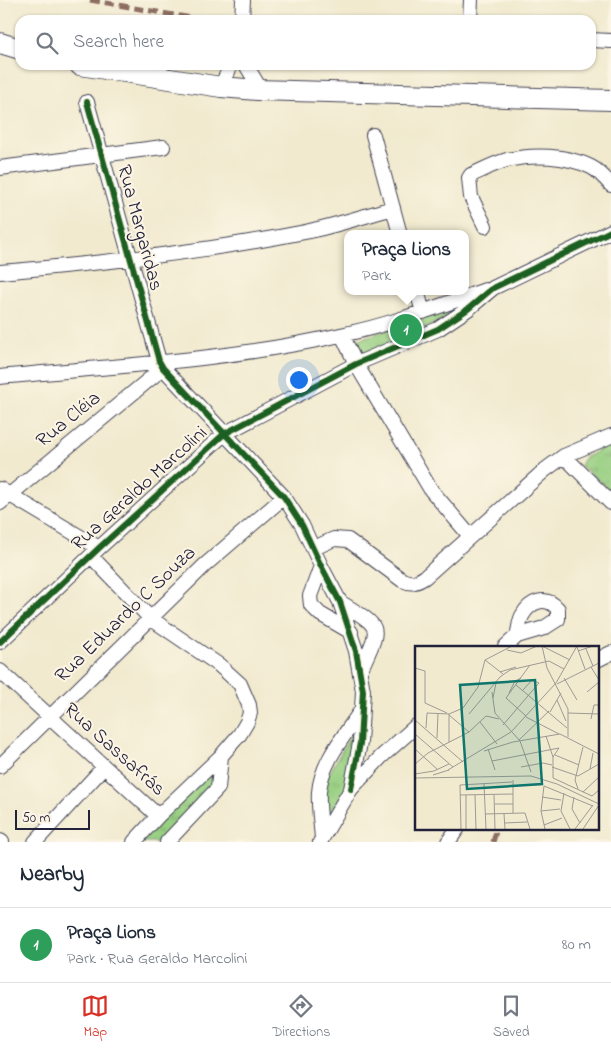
<!DOCTYPE html>
<meta charset="utf-8">
<style>
body{margin:0;font-family:"Indie Flower",sans-serif;background:#f6f6f7;color:#1f2937}
.scale{position:absolute;left:15px;bottom:12px;width:75px;box-sizing:border-box;padding-left:5px;border:2px solid #22223b;border-top:0;font-size:14px;line-height:18px;white-space:nowrap;color:#22223b;-webkit-text-stroke:4px #fcf5e5;paint-order:stroke}
.you{position:absolute;left:298px;top:379px;width:18px;height:18px;margin:-12px;border:4px solid #fff;border-radius:50%;background:#1a73e8;box-shadow:0 0 0 8px #1a73e833}
.badge{display:grid;place-items:center;width:32px;height:32px;border-radius:50%;background:#d93025;color:#fff;font-size:16px;font-weight:700}
.pin{position:absolute;translate:-50% -50%;border:2px solid #fff;box-shadow:0 1px 5px #0006}
.popup{position:absolute;left:344px;top:230px;width:125px;height:65px;box-sizing:border-box;display:grid;place-content:center;border-radius:10px;background:#fff;filter:drop-shadow(0 1px 4px #0005);font-size:16px;white-space:nowrap;color:#747a83}
.popup b{font-size:19px;color:#1f2937}
.popup::after{content:'';position:absolute;left:50%;top:100%;margin-left:-10px;border:10px solid transparent;border-top-color:#fff}
.list{margin:0;padding:0;list-style:none}
h2{display:flex;justify-content:space-between;align-items:center;height:65px;margin:0;padding:0 20px;font-size:21px}
h2 small{font-size:16px;font-weight:400;color:#747a83}
.list li{display:grid;grid-template-columns:32px 1fr auto;gap:15px;align-items:center;box-sizing:border-box;height:75px;padding:0 20px;border-top:1px solid #e0e1e3}
.list b{display:block;font-size:19px;white-space:nowrap}
.list p{margin:0;font-size:16px;white-space:nowrap;color:#747a83}
.list em{font-size:16px;font-style:normal;color:#747a83}
.icon{flex:none;width:28px;height:28px;fill:none;stroke:currentColor;stroke-width:2;stroke-linecap:round;stroke-linejoin:round}
.map{position:relative;flex:none;width:611px;height:842px;overflow:hidden}
.search{position:absolute;background:#fff;box-shadow:0 1px 4px #0004;left:15px;right:15px;top:15px;height:55px;display:flex;align-items:center;gap:12px;box-sizing:border-box;padding:0 18px;border-radius:15px;color:#747a83;font-size:19px}
.sheet{height:140px;background:#fff}
nav{display:flex;justify-content:space-around;align-items:center;box-sizing:border-box;height:70px;border-top:1px solid #e0e1e3;background:#fff;font-size:14px;color:#747a83}
nav a{display:grid;justify-items:center;gap:2px}
nav .on{color:#d93025}
.map>svg:first-child{display:block}
.grass{fill:url(#grass-tufts);stroke:#5d785e}
.lines{fill:none;stroke-linecap:round;stroke-linejoin:round}
.minor-casing{stroke:#414051;stroke-width:16}
.highway-casing{stroke:#414051;stroke-width:22}
.minor{stroke:#fff;stroke-width:14}
.highway{stroke:#fff;stroke-width:20}
.quiet{stroke:#8d6e63;stroke-width:5;stroke-dasharray:10 5;stroke-linecap:butt}
.cycleway-casing{stroke:#fcf5e5;stroke-width:9}
.cycleway{stroke:#1b5e20;stroke-width:6}
.labels{text-anchor:middle;dominant-baseline:central;stroke-width:4;stroke-linejoin:round;paint-order:stroke}
.street-label{font-size:20px;fill:#22223b;stroke:#fcf5e5}
.inset-road{fill:none;stroke:#9e9a94;stroke-width:1}
.view{fill:#0f766e;fill-opacity:0.15;stroke:#0f766e;stroke-width:2.5}
.inset-edge{fill:none;stroke:#22223b;stroke-width:2.5}
</style>
<div class="map">
<svg width="611" height="842" viewBox="0 0 611 842">
<defs>
<pattern id="grass-tufts" width="24" height="20" patternUnits="userSpaceOnUse" patternTransform="scale(1.25)"><rect width="24" height="20" fill="#98cf82"/><path d="M3 7l-1-3M5 7V3M7 7l1-3M15 17l-1-3M17 17v-4M19 17l1-3" fill="none" stroke="#83b171"/></pattern>
</defs>
<rect width="100%" height="100%" fill="#fcf5e5"/>
<filter id="ink" filterUnits="userSpaceOnUse"><feTurbulence type="fractalNoise" baseFrequency=".02" numOctaves="2"/><feDisplacementMap in="SourceGraphic" scale="10" xChannelSelector="R" yChannelSelector="G"/><feConvolveMatrix kernelMatrix="1 2 1 2 8 2 1 2 1" color-interpolation-filters="sRGB"/></filter>
<filter id="wash" filterUnits="userSpaceOnUse"><feTurbulence type="fractalNoise" baseFrequency=".0096" numOctaves="4" result="noise"/><feDisplacementMap in="SourceGraphic" scale="20" xChannelSelector="R" yChannelSelector="G"/><feGaussianBlur stdDeviation="1.12" result="paint"/><feColorMatrix in="noise" values="0 0 0 0 0 0 0 0 0 0 0 0 0 0 0 0 0 1.4 0 .05"/><feComposite in="paint" operator="in"/></filter>
<g filter="url(#wash)">
<rect width="100%" height="100%" fill="#f1eacf"/>
<!-- grass -->
<path class="grass" d="M463 304 464 309 363 358 354 341Z
M611 444V491L580 465 584 458Z
M357 724 346 792 327 820 323 794 326 779Z
M216 764 213 789 164 842H140Z"/>
</g>
<g filter="url(#ink)">
<g class="lines">
<!-- minor casing -->
<g class="minor-casing">
<path id="minor" d="M242 20 243 0
M470 20 471 0
M591 40 611 41
M246 65 261 90
M221 87 231 65
M87 102 159 361 163 368 284 497 302 525 321 566 340 602 356 651 363 691 360 743 351 789
M373 135 400 234
M0 168 163 147
M485 226 471 197 469 178 471 175C483 170 495 163 507 160 533 154 566 155 591 167 599 171 605 178 611 185
M0 272C102 263 204 252 305 232 334 226 364 216 393 208
M417 291 423 312
M342 335 356 364 431 490 470 536
M0 377C114 366 233 360 345 334 393 324 439 306 485 290
M564 456 611 503
M0 489 99 548
M0 503 163 368
M314 548 334 539 348 540 402 580C411 584 416 583 425 577L545 470 564 456 611 436
M91 556 150 618 219 665 240 684 249 705 250 713 247 722 240 734 221 756 158 816 134 842
M321 566 310 596 311 605 320 614 351 632
M340 602C384 629 381 625 360 671
M0 642 99 548 224 434 356 364 438 329 468 309 493 288 611 231
M505 647 517 636 544 628 558 619V609C546 595 530 601 522 616 519 622 519 630 517 636
M597 660 611 653
M0 671 158 816
M0 766 205 565 284 497
M322 839C321 823 318 807 319 792 321 762 346 734 362 709
M0 841 2 842
M35 842 104 767
M167 842 218 788 221 756
M320 842 351 789 381 757 416 726
M448 842 458 828"/>
</g>
<!-- highway casing -->
<g class="highway-casing">
<path id="highway" d="M0 43 20 49
M80 65 221 87 257 90 611 100"/>
</g>
<!-- minor -->
<use href="#minor" class="minor"/>
<!-- highway -->
<use href="#highway" class="highway"/>
<!-- quiet -->
<path class="quiet" d="M90 0 202 20
M493 842 497 828"/>
<!-- cycleway casing -->
<g class="cycleway-casing">
<path id="cycleway" d="M87 102 159 361 163 368 284 497 302 525 321 566 340 602 356 651 363 691 360 743 351 789
M0 642 99 548 224 434 356 364 438 329 468 309 493 288 611 231"/>
</g>
<!-- cycleway -->
<use href="#cycleway" class="cycleway"/>
</g>
</g>
<g class="labels">
<!-- street labels -->
<g class="street-label">
<text transform="translate(139 228) rotate(75)">Rua Margaridas</text>
<text transform="translate(69 420) rotate(-39)">Rua Cléia</text>
<text transform="translate(140 489) rotate(-42)">Rua Geraldo Marcolini</text>
<text transform="translate(126 615) rotate(-44)">Rua Eduardo C Souza</text>
<text transform="translate(114 750) rotate(42)">Rua Sassafrás</text>
</g>
</g>
<!-- overview -->
<g transform="translate(415 646)">
<rect width="184" height="184" fill="#f1eacf"/>
<path class="inset-road" d="M127 0 132 22 153 63V91M127 0 155 14M162 1 170 23M171 3 178 20M92 4 106 7 122 0M163 5 178 0M70 14 88 28M176 21 184 34M0 22 10 25V57L32 67M85 26 101 21M149 32 162 54M142 38 184 17M101 39 152 82M77 46 80 67 105 95 116 126M172 46 184 36M94 47 100 35 106 32M78 52 81 37M142 54 151 75M135 66 146 47M153 67 184 68M54 68 85 31 95 24 134 15 149 23M34 69 54 86M111 70 91 52 115 19M111 71 144 88M176 73 179 59H184M0 74 48 116M65 76 82 98M88 79 124 37 117 34 108 44M11 82 12 67 34 68 48 62 63 41 70 14 97 0M0 88 38 121M131 90 138 111V132L177 150 184 144M22 92 23 67M104 94 134 65M34 96V68M0 103 23 124M73 103 80 124M69 105 98 96 145 88 184 108M140 109 164 119M77 115 144 102 138 111M0 118 13 107 54 86 71 70 84 73M106 121 128 117 137 119M137 121 163 130 184 118M175 123 178 107M33 124 96 86 141 37 162 0M0 128 19 125 34 118M18 129 34 124M0 132 116 130 142 138 184 158M98 134V167M69 138 71 183M163 143 160 134 168 101M168 146 184 131M149 147 146 165 155 183M45 149 98 148M51 149V183M60 149 61 183M79 149 80 183M127 151 146 154M159 151 157 163 165 177M80 158H98M126 165 145 163M70 168 110 167 115 183M89 168 90 183M90 177 112 176M129 179 147 172M46 183 45 139 97 136M130 183 126 165 129 140 178 160M160 183 178 159M168 183 184 159"/>
<path class="view" d="M120 34 127 138 52 143 45 39Z"/>
<rect width="184" height="184" class="inset-edge"/>
</g>
</svg>
<div class="scale">50 m</div>
<div class="you"></div>
<div class="pin badge" style="left:406px;top:330px;background:#2e9e5b">1</div>
<div class="popup"><b>Praça Lions</b>Park</div>
<div class="search"><svg class="icon" aria-label="search" viewBox="0 0 24 24"><circle cx="10" cy="10" r="6"/><path d="M15 15l6 6"/></svg>Search here</div>
</div>
<section class="sheet">
<h2>Nearby<small></small></h2>
<ul class="list">
<li><span class="badge" style="background:#2e9e5b">1</span><div><b>Praça Lions</b><p>Park · Rua Geraldo Marcolini</p></div><em>80 m</em></li>
</ul>
</section>
<nav>
<a class="on"><svg class="icon" aria-label="map" viewBox="0 0 24 24"><path d="M3 6l6-2 6 2 6-2v14l-6 2-6-2-6 2zM9 4v14M15 6v14"/></svg>Map</a>
<a><svg class="icon" aria-label="directions" viewBox="0 0 24 24"><path d="M12 3l9 9-9 9-9-9zM9 14v-3h6M13 9l2 2-2 2"/></svg>Directions</a>
<a><svg class="icon" aria-label="saved" viewBox="0 0 24 24"><path d="M7 4h10v16l-5-4-5 4z"/></svg>Saved</a>
</nav>
